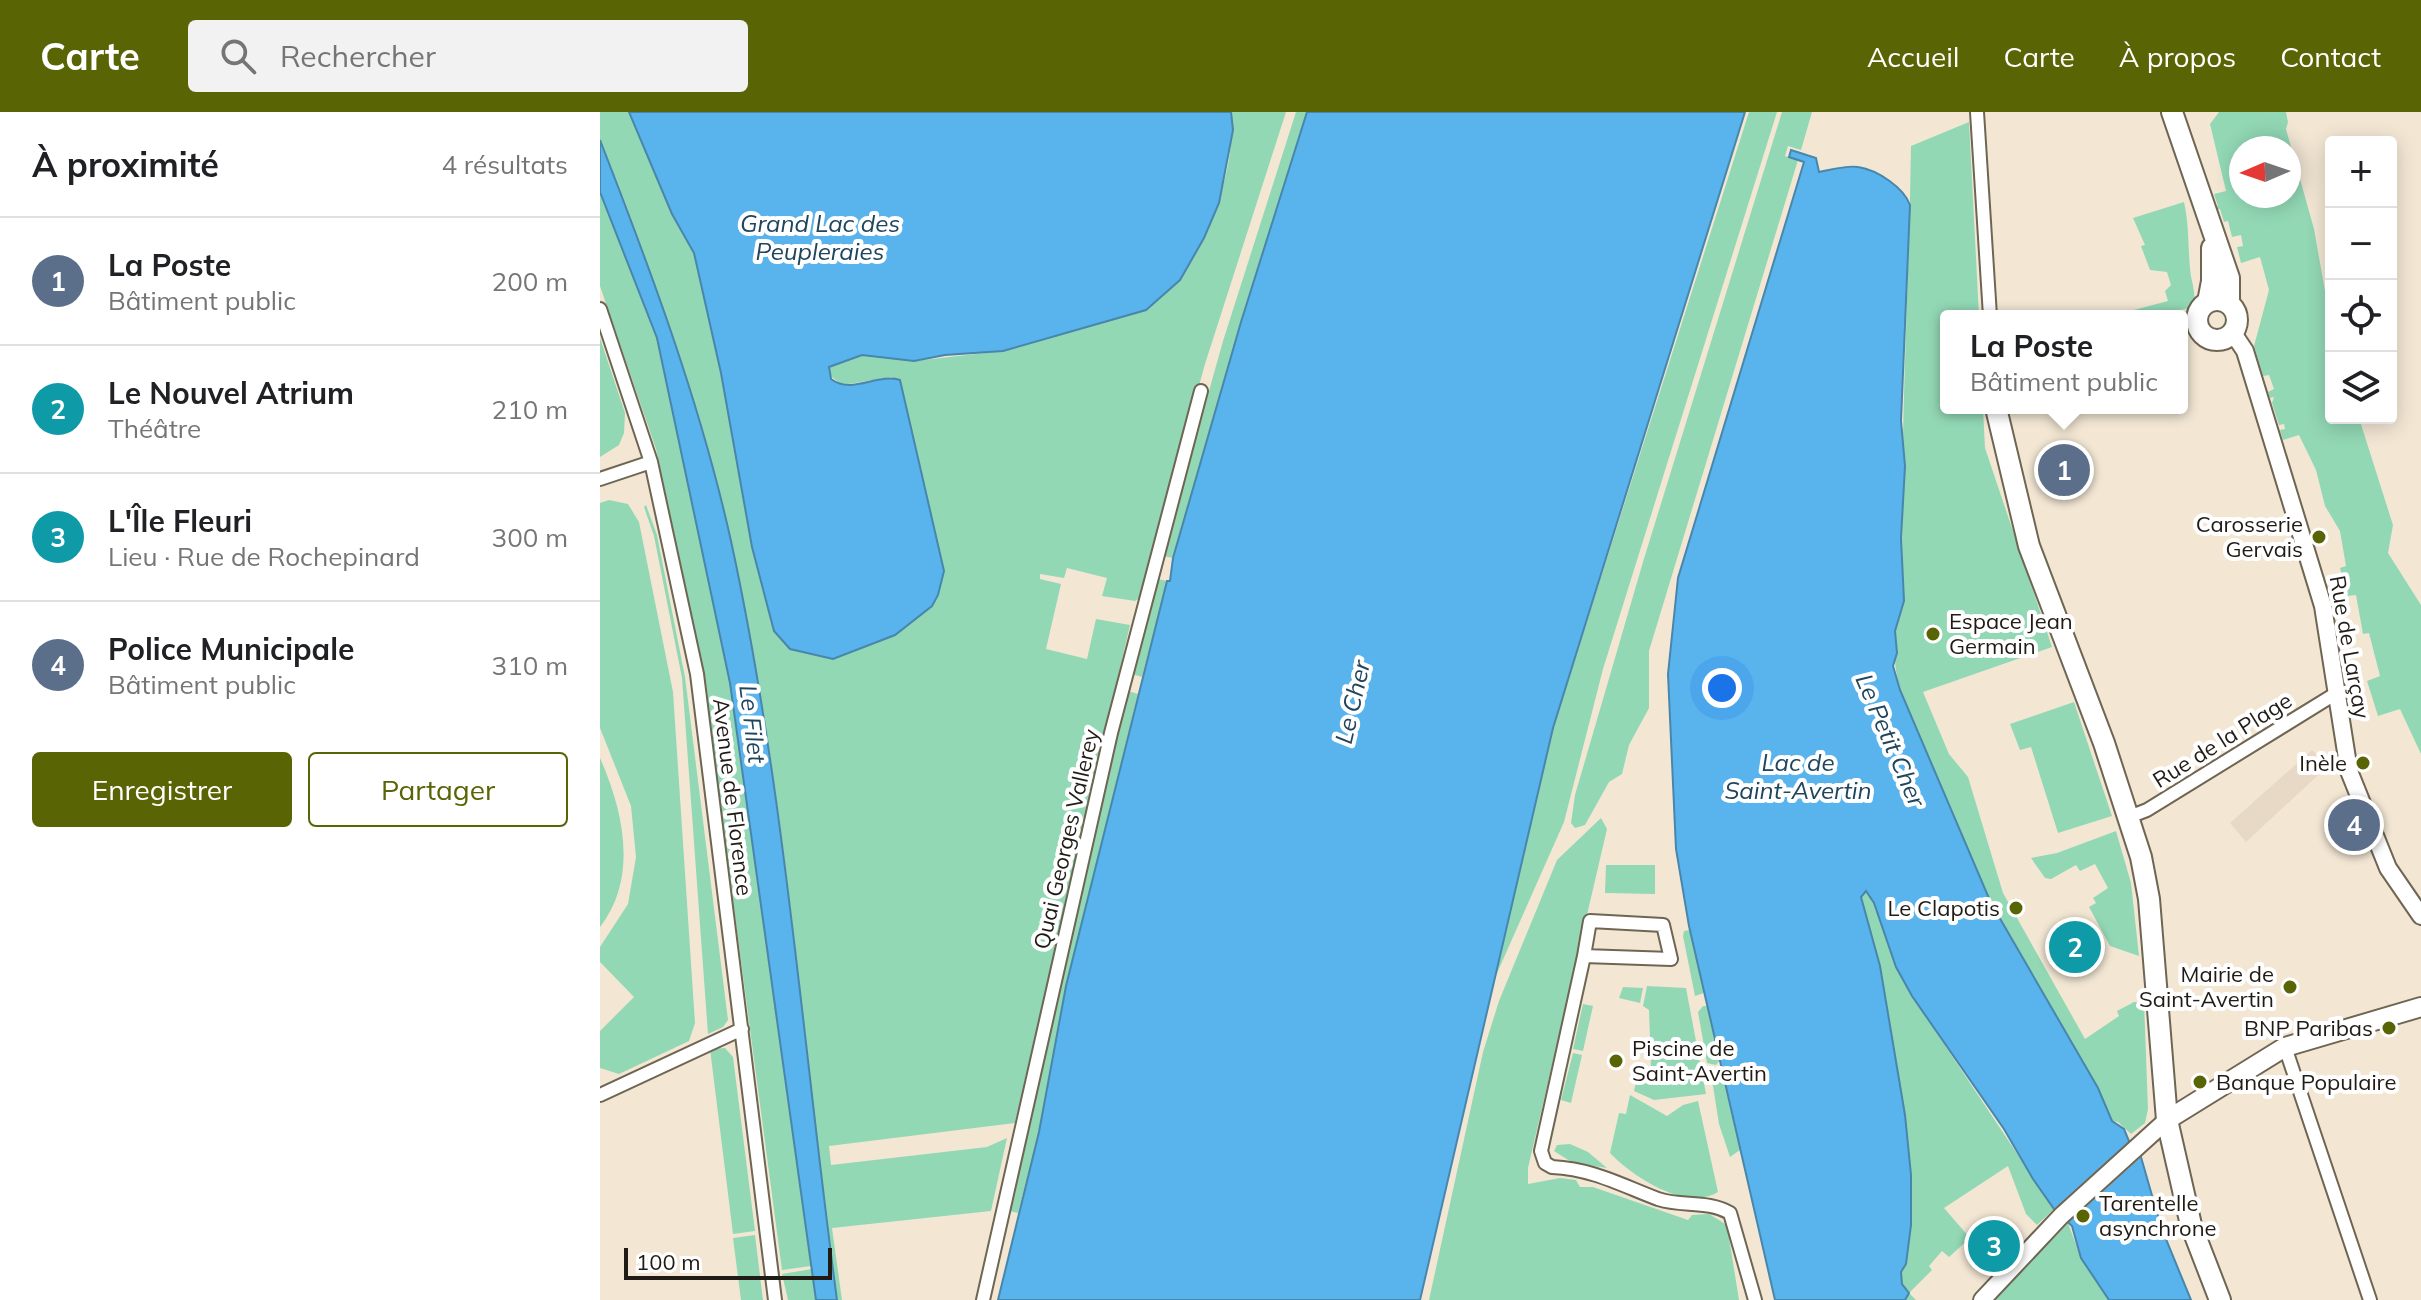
<!DOCTYPE html>
<html lang="fr">
<meta charset="utf-8">
<style>
body{margin:0;font-family:Mulish,sans-serif;background:#f2f2f2;color:#202124}
.controls{position:absolute;right:24px;top:24px;display:grid;overflow:hidden;border-radius:8px;box-shadow:0 4px 20px #0003}
.controls button{width:72px;height:72px;display:grid;place-items:center;padding:0;border:0;border-bottom:2px solid #e0e0e0;background:#fff;color:#202124;font:40px sans-serif}
.compass{position:absolute;left:1629px;top:24px;width:72px;height:72px;border-radius:50%;background:#fff;box-shadow:0 4px 20px #0003;rotate:268deg}
.scale{position:absolute;left:24px;bottom:20px;width:208px;box-sizing:border-box;padding-left:8px;border:4px solid #201c15;border-top:0;font-size:22px;line-height:28px;white-space:nowrap;color:#201c15;-webkit-text-stroke:6px #fff;paint-order:stroke}
.you{position:absolute;left:1122px;top:576px;width:28px;height:28px;margin:-20px;border:6px solid #fff;border-radius:50%;background:#1a73e8;box-shadow:0 0 0 12px #1a73e833}
.badge{display:grid;place-items:center;width:52px;height:52px;border-radius:50%;background:#596405;color:#fff;font-size:26px;font-weight:700}
.pin{position:absolute;translate:-50% -50%;border:4px solid #fff;box-shadow:0 2px 8px #0006}
.popup{position:absolute;left:1340px;top:198px;width:248px;height:104px;box-sizing:border-box;display:grid;place-content:center;border-radius:8px;background:#fff;filter:drop-shadow(0 2px 6px #0005);font-size:26px;white-space:nowrap;color:#757577}
.popup b{font-size:30px;color:#202124}
.popup::after{content:'';position:absolute;left:50%;top:100%;margin-left:-16px;border:16px solid transparent;border-top-color:#fff}
.list{margin:0;padding:0;list-style:none}
h2{display:flex;justify-content:space-between;align-items:center;height:104px;margin:0;padding:0 32px;font-size:34px}
h2 small{font-size:26px;font-weight:400;color:#757577}
.list li{display:grid;grid-template-columns:52px 1fr auto;gap:24px;align-items:center;box-sizing:border-box;height:128px;padding:0 32px;border-top:2px solid #e0e0e0}
.list b{display:block;font-size:30px;white-space:nowrap}
.list p{margin:0;font-size:26px;white-space:nowrap;color:#757577}
.list em{font-size:26px;font-style:normal;color:#757577}
.actions{display:flex;gap:16px;padding:24px 32px}
.actions a{flex:1;padding:18px 0;border:2px solid #596405;border-radius:8px;text-align:center;font-size:28px;color:#596405}
.actions .main{background:#596405;color:#fff}
.icon{flex:none;width:44px;height:44px;fill:none;stroke:currentColor;stroke-width:2;stroke-linecap:round;stroke-linejoin:round}
.map{position:relative;flex:none;width:1821px;height:1188px;overflow:hidden}
header{display:flex;align-items:center;gap:48px;box-sizing:border-box;height:112px;padding:0 40px;background:#596405;color:#fff}
header strong{font-size:38px}
nav{display:flex;gap:44px;margin-inline-start:auto;font-size:28px}
.search{width:560px;height:72px;background:#f2f2f2;display:flex;align-items:center;gap:20px;box-sizing:border-box;padding:0 28px;border-radius:8px;color:#757577;font-size:30px}
main{display:flex}
aside{flex:1;background:#fff}
.map>svg:first-child{display:block}
.commercial{fill:#e8d8c6}
.green{fill:#92d8b5;fill-rule:evenodd}
.water{fill:#59b3ed;stroke:#4886ac;stroke-width:2}
.pier{fill:#f3e7d4}
.lines{fill:none;stroke-linecap:round;stroke-linejoin:round}
.minor-casing{stroke:#6e6553;stroke-width:16}
.tertiary-casing{stroke:#6e6553;stroke-width:20}
.secondary-casing{stroke:#6e6553;stroke-width:22}
.primary-casing{stroke:#6e6553;stroke-width:24}
.minor{stroke:#fff;stroke-width:12}
.tertiary{stroke:#fff;stroke-width:16}
.secondary{stroke:#fff;stroke-width:18}
.primary{stroke:#fff;stroke-width:20}
.poi-dot{fill:#596405;stroke:#fff;stroke-width:3}
.labels{text-anchor:middle;dominant-baseline:central;stroke-width:8;stroke-linejoin:round;paint-order:stroke}
.poi-label{font-size:22px;fill:#201c15;stroke:#fff;text-anchor:end}
.street-label{font-size:22px;fill:#201c15;stroke:#fff}
.water-label{font-size:24px;font-style:italic;fill:#20455e;stroke:#fff}
</style>
<header>
<strong>Carte</strong>
<div class="search"><svg class="icon" aria-label="search" viewBox="0 0 24 24"><circle cx="10" cy="10" r="6"/><path d="M15 15l6 6"/></svg>Rechercher</div>
<nav><a>Accueil</a><a>Carte</a><a>À propos</a><a>Contact</a></nav>
</header>
<main>
<aside>
<h2>À proximité<small>4 résultats</small></h2>
<ul class="list">
<li><span class="badge" style="background:#5c6f8a">1</span><div><b>La Poste</b><p>Bâtiment public</p></div><em>200 m</em></li>
<li><span class="badge" style="background:#0f9aa8">2</span><div><b>Le Nouvel Atrium</b><p>Théâtre</p></div><em>210 m</em></li>
<li><span class="badge" style="background:#0f9aa8">3</span><div><b>L'Île Fleuri</b><p>Lieu · Rue de Rochepinard</p></div><em>300 m</em></li>
<li><span class="badge" style="background:#5c6f8a">4</span><div><b>Police Municipale</b><p>Bâtiment public</p></div><em>310 m</em></li>
</ul>
<div class="actions"><a class="main">Enregistrer</a><a>Partager</a></div>
</aside>
<div class="map">
<svg width="1821" height="1188" viewBox="0 0 1821 1188">
<rect width="100%" height="100%" fill="#f3e7d4"/>
<!-- commercial -->
<path class="commercial" d="M1712 638 1729 653 1646 730 1630 711Z"/>
<!-- green -->
<path class="green" d="M0 0H29L72 102 94 141 121 261 152 435 174 519 332 494 344 459 292 265 242 273 228 262 232 251 262 243 314 249 403 239 580 168C610 117 636 61 631 0H686L605 252 540 486 535 489 502 484 507 466 467 456 464 466 440 462V467L461 472 446 537 487 547 496 507 530 513 415 1011 229 1034 231 1053 387 1035 407 1026 391 1099 232 1116 242 1188H237L227 1117C200 888 181 654 131 429 100 291 51 159 0 28Z
M696 0H707L641 210 573 446 563 444 623 229Z
M1149 0H1177L1003 557 964 710 890 877 953 616Z
M1182 0H1212L1201 38 1188 34 1185 44 1198 48 1049 539V596L1029 633 1022 662 1009 670 985 713 975 716 971 711 975 683 1043 450Z
M1619 0H1686L1688 10 1686 17 1714 117 1731 213V306H1759L1793 413 1788 441 1821 493V642L1800 597 1778 604 1767 569 1780 564 1769 521 1763 522 1756 483 1747 484 1740 456 1746 454 1740 419 1725 394 1716 358 1699 323 1683 328 1680 318 1685 317 1684 312 1679 313 1672 291 1674 285 1670 286 1668 280 1674 277 1669 263 1663 264 1654 234 1669 178 1660 145 1641 151 1637 135 1643 134 1641 123 1632 125 1628 109 1624 110 1620 97 1613 99 1612 96 1618 94 1614 82 1626 79 1610 12ZM1641 36H1689V84H1641Z
M1369 10 1379 204H1346V296H1383L1385 336 1452 535 1323 580 1349 642 1368 665 1403 781 1485 927 1519 904 1517 899 1534 890H1544L1548 997 1545 1011 1531 1022 1518 1010 1512 1009 1498 976 1391 791 1300 578C1295 559 1293 539 1295 519 1297 507 1304 496 1303 483 1299 333 1309 184 1311 34Z
M0 80 57 226 130 571 211 1154 182 1158 101 548 56 337 0 174Z
M1584 90C1589 113 1588 133 1590 156 1591 171 1597 180 1593 195L1558 204H1511L1568 189 1565 179 1571 173 1567 160 1550 158 1541 134 1545 133 1533 106Z
M0 226 25 301 24 321 19 333 0 345Z
M9 388 28 392 39 410 73 580 95 911 89 929 19 962 0 956V919L34 885 0 850V835L28 792 36 745 31 694 0 616V391Z
M46 393 57 423 85 565 128 908 123 915 108 922 82 566 54 424 44 395Z
M558 467 567 469 542 565 532 562Z
M528 579 538 582 466 874 439 1020 418 1101 409 1099 485 750Z
M1474 590 1512 704 1458 721 1431 635 1420 638 1410 612Z
M0 646C23 698 39 765 0 815Z
M1001 706 1007 717 928 1056V1072L960 1066 976 1068 980 1075H993L1088 1108 1092 1103 1109 1102 1127 1113 1139 1188H829L883 940 899 889 957 748Z
M1516 719 1531 771 1539 844 1510 834 1489 795 1496 791 1493 786 1508 776 1495 752 1480 759 1476 753 1451 767 1445 766 1431 746 1457 741Z
M1006 753H1055V782L1005 781Z
M1266 779C1285 801 1296 855 1312 884L1454 1097 1437 1113 1426 1102 1408 1054 1344 1096 1370 1126 1349 1145 1342 1139 1329 1154 1332 1158 1309 1181 1316 1188H1305L1309 1181 1302 1172 1301 1160 1306 1152 1311 1113V1063L1305 1003 1280 854 1261 785Z
M1090 818 1104 881 1095 884 1083 824 1084 819Z
M1047 874 1086 876 1106 982 1054 988 1034 979 1037 965 1049 963 1051 955 1049 898 1043 894Z
M1023 875 1043 876 1040 891 1019 886Z
M983 892 993 894 983 939 973 937Z
M1103 894H1107L1119 949 1116 953 1107 951 1098 900Z
M125 936 133 945 155 1119 133 1122 110 937Z
M973 941 982 943 971 991 961 988Z
M1118 964H1123L1140 1038 1130 1045 1119 1012 1112 968Z
M1030 983 1067 1004 1083 993 1098 989 1118 1080C1085 1100 1032 1064 1010 1041L1019 1001 1026 1002Z
M970 1032 988 1040 1007 1056 973 1051 954 1039 957 1033Z
M1468 1111 1481 1146 1509 1188H1392Z
M155 1123 163 1188H141L133 1126Z
M212 1157 216 1188H188L182 1162Z"/>
<!-- water -->
<path class="water" d="M29 0H631L633 18 619 91 604 126 580 168 546 198 403 239 345 243 314 249 262 243 229 255 231 267C252 283 277 261 300 268L344 459 338 483 332 494 295 523 233 547 190 537 174 519 152 435 121 261 94 141 72 102Z
M707 0H1145L953 616 820 1188H398L439 1020 466 874 567 469H570L573 446 641 210Z
M0 28C51 159 100 290 131 429 185 678 203 936 237 1188H216L130 571 57 226 0 80Z
M1191 38 1216 46 1219 60C1230 58 1247 53 1258 55 1278 58 1304 76 1310 93L1301 309 1305 354 1301 426 1304 489 1295 519 1297 541 1293 554 1300 578 1391 791 1498 976 1512 1009 1524 1017 1533 1039 1541 1045 1561 1115 1591 1188H1509L1481 1146 1472 1114 1454 1097 1433 1067 1404 1017 1312 884 1296 855 1274 791 1266 779 1261 785 1280 854 1305 1003 1311 1063V1113L1306 1152 1301 1160 1302 1172 1309 1181 1305 1188H1175L1089 814 1076 737 1068 562 1078 466 1204 50 1189 45Z"/>
<!-- pier -->
<path class="pier" d="M1529 1030 1541 1045 1468 1111 1454 1097Z"/>
<g class="lines">
<!-- minor casing -->
<g class="minor-casing">
<path id="minor" d="M1377 0 1390 204
M0 197 51 350 97 562 175 1188
M0 367 51 350
M1529 705 1547 698 1735 582
M990 809 1063 813 1071 847 984 844Z
M984 844 941 1039 945 1051 952 1055C993 1057 1021 1073 1058 1087 1082 1095 1107 1088 1130 1101L1155 1188
M1685 935 1770 1188
M0 983 142 917
M383 1188 511 621 601 279"/>
</g>
<!-- tertiary casing -->
<g class="tertiary-casing">
<path id="tertiary" d="M1633 221 1645 239 1723 494 1749 659 1788 756 1821 804
M1382 1188 1461 1104 1567 1008"/>
</g>
<!-- secondary casing -->
<g class="secondary-casing">
<path id="secondary" d="M1567 1008 1685 935 1821 895"/>
</g>
<!-- primary casing -->
<g class="primary-casing">
<path id="primary" d="M1572 0 1629 166V191
M1597 208a20 20 0 1 1 40 0a20 20 0 1 1-40 0Z
M1608 190 1612 169V136
M1396 296 1429 434 1504 631 1541 745 1549 787 1567 1008 1591 1113 1620 1188"/>
</g>
<!-- minor -->
<use href="#minor" class="minor"/>
<!-- tertiary -->
<use href="#tertiary" class="tertiary"/>
<!-- secondary -->
<use href="#secondary" class="secondary"/>
<!-- primary -->
<use href="#primary" class="primary"/>
</g>
<!-- markers -->
<g class="poi-dot">
<circle cx="1719" cy="425" r="8"/>
<circle cx="1333" cy="522" r="8"/>
<circle cx="1763" cy="651" r="8"/>
<circle cx="1416" cy="796" r="8"/>
<circle cx="1690" cy="875" r="8"/>
<circle cx="1789" cy="916" r="8"/>
<circle cx="1016" cy="949" r="8"/>
<circle cx="1600" cy="970" r="8"/>
<circle cx="1483" cy="1104" r="8"/>
</g>
<g class="labels">
<!-- poi labels -->
<g class="poi-label">
<text x="1703" y="412">Carosserie<tspan x="1703" dy="25">Gervais</tspan></text>
<text x="1349" y="509" text-anchor="start">Espace Jean<tspan x="1349" dy="25">Germain</tspan></text>
<text x="1747" y="651">Inèle</text>
<text x="1400" y="796">Le Clapotis</text>
<text x="1674" y="862">Mairie de<tspan x="1674" dy="25">Saint-Avertin</tspan></text>
<text x="1773" y="916">BNP Paribas</text>
<text x="1032" y="936" text-anchor="start">Piscine de<tspan x="1032" dy="25">Saint-Avertin</tspan></text>
<text x="1616" y="970" text-anchor="start">Banque Populaire</text>
<text x="1499" y="1091" text-anchor="start">Tarentelle<tspan x="1499" dy="25">asynchrone</tspan></text>
</g>
<!-- street labels -->
<g class="street-label">
<text transform="translate(1750 535) rotate(80)">Rue de Larçay</text>
<text transform="translate(1622 628) rotate(-32)">Rue de la Plage</text>
<text transform="translate(133 685) rotate(83)">Avenue de Florence</text>
<text transform="translate(466 727) rotate(-77)">Quai Georges Vallerey</text>
</g>
<!-- water labels -->
<g class="water-label">
<text x="220" y="111">Grand Lac des<tspan x="220" dy="28">Peupleraies</tspan></text>
<text transform="translate(752 590) rotate(-77)">Le Cher</text>
<text transform="translate(153 612) rotate(83)">Le Filet</text>
<text transform="translate(1291 628) rotate(67)">Le Petit Cher</text>
<text x="1198" y="650">Lac de<tspan x="1198" dy="28">Saint-Avertin</tspan></text>
</g>
</g>
</svg>
<div class="controls">
<button>+</button>
<button>−</button>
<button><svg class="icon" aria-label="locate" viewBox="0 0 24 24"><circle cx="12" cy="12" r="6"/><path d="M12 2v4M12 18v4M2 12h4M18 12h4"/></svg></button>
<button><svg class="icon" aria-label="layers" viewBox="0 0 24 24"><path d="M12 4l9 5-9 5-9-5zM3 14l9 5 9-5"/></svg></button>
</div>
<svg class="compass" viewBox="-18 -18 36 36"><path d="M0-13l5 13h-10z" fill="#e53935"/><path d="M0 13l5-13h-10z" fill="#757577"/></svg>
<div class="scale">100 m</div>
<div class="you"></div>
<div class="pin badge" style="left:1464px;top:358px;background:#5c6f8a">1</div>
<div class="popup"><b>La Poste</b>Bâtiment public</div>
<div class="pin badge" style="left:1475px;top:835px;background:#0f9aa8">2</div>
<div class="pin badge" style="left:1394px;top:1134px;background:#0f9aa8">3</div>
<div class="pin badge" style="left:1754px;top:713px;background:#5c6f8a">4</div>
</div>
</main>
